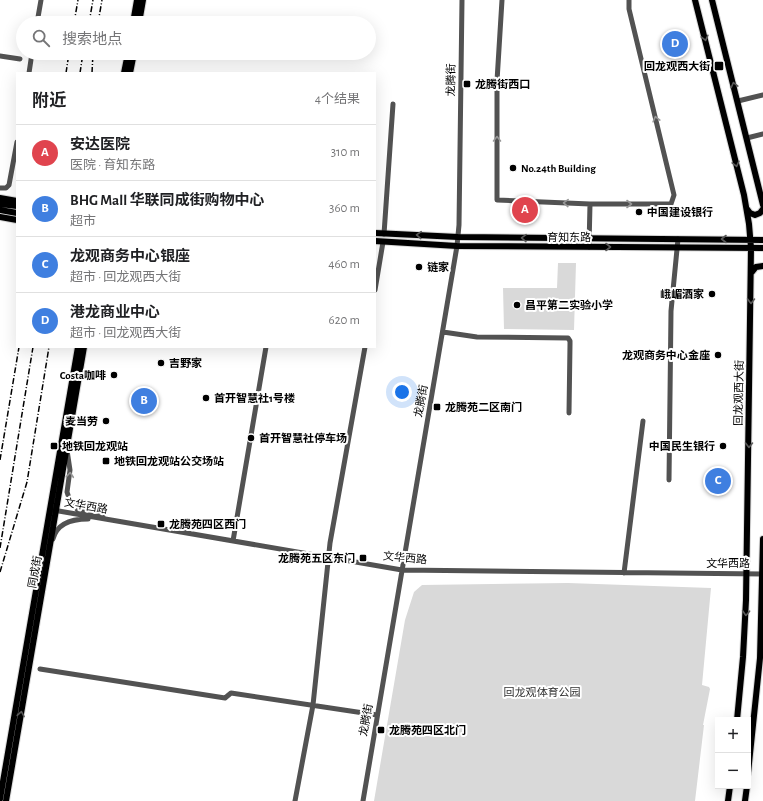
<!DOCTYPE html>
<html lang="zh">
<meta charset="utf-8">
<style>
body{margin:0;font-family:"Alegreya Sans","Noto Sans SC",sans-serif;background:#f2f2f2;color:#202124}
.controls{position:absolute;right:12px;bottom:12px;display:grid;overflow:hidden;border-radius:0px;box-shadow:0 4px 16px #0002}
.controls button{width:36px;height:36px;display:grid;place-items:center;padding:0;border:0;border-bottom:1px solid #e0e0e0;background:#fff;color:#202124;font:20px sans-serif}
.you{position:absolute;left:402px;top:392px;width:14px;height:14px;margin:-10px;border:3px solid #fff;border-radius:50%;background:#1a73e8;box-shadow:0 0 0 6px #1a73e833}
.badge{display:grid;place-items:center;width:26px;height:26px;border-radius:50%;background:#db2777;color:#fff;font-size:13px;font-weight:700}
.pin{position:absolute;translate:-50% -50%;border:2px solid #fff;box-shadow:0 1px 4px #0006}
.list{margin:0;padding:0;list-style:none}
h2{display:flex;justify-content:space-between;align-items:center;height:52px;margin:0;padding:0 16px;font-size:17px}
h2 small{font-size:13px;font-weight:400;color:#757577}
.list li{display:grid;grid-template-columns:26px 1fr auto;gap:12px;align-items:center;box-sizing:border-box;height:56px;padding:0 16px;border-top:1px solid #e0e0e0}
.list b{display:block;font-size:15px;white-space:nowrap}
.list p{margin:0;font-size:13px;white-space:nowrap;color:#757577}
.list em{font-size:13px;font-style:normal;color:#757577}
.icon{flex:none;width:22px;height:22px;fill:none;stroke:currentColor;stroke-width:2;stroke-linecap:round;stroke-linejoin:round}
.map{position:relative;flex:none;width:763px;height:801px;overflow:hidden}
.search{position:absolute;background:#fff;box-shadow:0 4px 16px #0002;left:16px;top:16px;width:360px;height:44px;display:flex;align-items:center;gap:10px;box-sizing:border-box;padding:0 14px;border-radius:22px;color:#757577;font-size:15px}
.panel{position:absolute;background:#fff;box-shadow:0 4px 16px #0002;left:16px;top:72px;width:360px;height:276px;border-radius:0px}
.map>svg:first-child{display:block}
.green{fill:#d9d9d9}
.lines{fill:none;stroke-linecap:round;stroke-linejoin:round}
.major-casing{stroke:#dbdbdb;stroke-width:8}
.minor{stroke:#525252;stroke-width:5}
.major{stroke:#000;stroke-width:6}
.rail{stroke:#000;stroke-width:1.5;stroke-dasharray:6 2 1 2;stroke-linecap:butt}
.oneway{stroke:#595959}
.oneway2{stroke:#979797}
.poi-dot{fill:#000;stroke:#fff;stroke-width:1.5}
.labels{text-anchor:middle;dominant-baseline:central;stroke-width:4;stroke-linejoin:round;paint-order:stroke}
.poi-label{font-size:11px;font-weight:bold;fill:#000;stroke:#fff;text-anchor:start}
.street-label{font-size:11px;fill:#000;stroke:#fff}
.park-label{font-size:11px;fill:#303030;stroke:#fff}
</style>
<div class="map">
<svg width="763" height="801" viewBox="0 0 763 801">
<rect width="100%" height="100%" fill="#fff"/>
<!-- green -->
<path class="green" d="M558 263H576L574 330 504 329 503 288H557Z
M568 583 711 588 702 685 709 687 710 689 703 725H704L695 801H374L405 620 414 592 422 585Z"/>
<g class="lines">
<!-- major casing -->
<g class="major-casing">
<path id="major" d="M695 0 744 195 749 224 751 248 746 600 743 657 737 720
M712 0 763 205
M133 23 137 0
M139 23 143 0
M124 73 128 53
M130 73 134 53
M0 198 17 201
M0 204 17 206
M747 209 750 213 755 215 760 213 763 209
M0 210 17 213
M0 217 17 220
M375 233 458 237 763 240
M375 241 457 246 763 248
M752 272 756 267 763 266
M748 773 760 658 763 539
M0 799 78 347
M6 801 84 347
M728 801 730 786
M745 801 747 786"/>
</g>
<!-- minor -->
<path class="minor" d="M502 0 497 81V200L590 204 589 247
M37 23 41 0
M0 56 20 59
M29 73 32 53
M738 101 763 95
M747 138 763 134
M0 188H6L9 185 17 142
M590 204H671L674 195 629 9V0
M384 234 393 104
M375 290 383 242
M443 332 477 337 568 338 570 341V344L569 413
M67 450 70 470 67 492 70 501 77 509 103 517
M669 480 671 311 678 239
M53 510 402 570 763 574
M53 539C57 523 73 519 88 519
M233 541 266 347
M624 573 643 421
M40 669 225 698 231 693 377 715
M295 801 313 705 330 543 365 347
M363 801 457 246 459 225 462 0"/>
<!-- major -->
<use href="#major" class="major"/>
<!-- rail -->
<path class="rail" d="M74 23 78 0
M89 23 93 0
M98 23 102 0
M66 73 69 53
M80 73 83 53
M92 73 93 53
M0 460 19 347
M0 548 33 347
M0 572 27 482 49 347"/>
</g>
<!-- one-way arrows -->
<defs><path id="oneway-chevron" d="M-2-3.5L2.5 0L-2 3.5" fill="none" stroke-width="1.6" stroke-linecap="round" stroke-linejoin="round"/></defs>
<g class="oneway">
<use href="#oneway-chevron" transform="translate(705 38) rotate(76)"/>
<use href="#oneway-chevron" transform="translate(734 85) rotate(-104)"/>
<use href="#oneway-chevron" transform="translate(736 164) rotate(76)"/>
<use href="#oneway-chevron" transform="translate(419 235) rotate(-177)"/>
<use href="#oneway-chevron" transform="translate(524 238) rotate(-179)"/>
<use href="#oneway-chevron" transform="translate(724 239) rotate(-180)"/>
<use href="#oneway-chevron" transform="translate(608 247)"/>
<use href="#oneway-chevron" transform="translate(751 301) rotate(91)"/>
<use href="#oneway-chevron" transform="translate(749 445) rotate(91)"/>
<use href="#oneway-chevron" transform="translate(746 613) rotate(93)"/>
<use href="#oneway-chevron" transform="translate(21 714) rotate(-80)"/>
</g>
<g class="oneway2">
<use href="#oneway-chevron" transform="translate(656 119) rotate(-104)"/>
<use href="#oneway-chevron" transform="translate(497 139) rotate(-90)"/>
<use href="#oneway-chevron" transform="translate(566 203) rotate(-178)"/>
<use href="#oneway-chevron" transform="translate(629 204)"/>
<use href="#oneway-chevron" transform="translate(70 475) rotate(-85)"/>
</g>
<!-- markers -->
<g class="poi-dot">
<rect x="714" y="61" width="10" height="10" rx="2"/>
<rect x="463" y="80" width="8" height="8" rx="2"/>
<circle cx="513" cy="168" r="4"/>
<circle cx="639" cy="212" r="4"/>
<circle cx="419" cy="267" r="4"/>
<circle cx="712" cy="294" r="4"/>
<circle cx="517" cy="305" r="4"/>
<circle cx="718" cy="355" r="4"/>
<circle cx="161" cy="363" r="4"/>
<circle cx="114" cy="375" r="4"/>
<circle cx="206" cy="398" r="4"/>
<rect x="433" y="403" width="8" height="8" rx="2"/>
<circle cx="106" cy="421" r="4"/>
<circle cx="251" cy="438" r="4"/>
<rect x="50" y="442" width="8" height="8" rx="2"/>
<circle cx="723" cy="446" r="4"/>
<rect x="102" y="457" width="8" height="8" rx="2"/>
<rect x="157" y="520" width="8" height="8" rx="2"/>
<rect x="359" y="554" width="8" height="8" rx="2"/>
<rect x="377" y="726" width="8" height="8" rx="2"/>
</g>
<g class="labels">
<!-- poi labels -->
<g class="poi-label">
<text x="710" y="66" text-anchor="end">回龙观西大街</text>
<text x="475" y="84">龙腾街西口</text>
<text x="521" y="168">No.24th Building</text>
<text x="647" y="212">中国建设银行</text>
<text x="427" y="267">链家</text>
<text x="704" y="294" text-anchor="end">峨嵋酒家</text>
<text x="525" y="305">昌平第二实验小学</text>
<text x="710" y="355" text-anchor="end">龙观商务中心金座</text>
<text x="169" y="363">吉野家</text>
<text x="106" y="375" text-anchor="end">Costa咖啡</text>
<text x="214" y="398">首开智慧社1号楼</text>
<text x="445" y="407">龙腾苑二区南门</text>
<text x="98" y="421" text-anchor="end">麦当劳</text>
<text x="259" y="438">首开智慧社停车场</text>
<text x="62" y="446">地铁回龙观站</text>
<text x="715" y="446" text-anchor="end">中国民生银行</text>
<text x="114" y="461">地铁回龙观站公交场站</text>
<text x="169" y="524">龙腾苑四区西门</text>
<text x="355" y="558" text-anchor="end">龙腾苑五区东门</text>
<text x="389" y="730">龙腾苑四区北门</text>
</g>
<!-- street labels -->
<g class="street-label">
<text transform="translate(451 80) rotate(-89)">龙腾街</text>
<text x="569" y="237">育知东路</text>
<text transform="translate(739 393) rotate(-89)">回龙观西大街</text>
<text transform="translate(421 401) rotate(-80)">龙腾街</text>
<text transform="translate(86 506) rotate(10)">文华西路</text>
<text transform="translate(405 558) rotate(5)">文华西路</text>
<text x="728" y="563">文华西路</text>
<text transform="translate(35 572) rotate(-80)">同成街</text>
<text transform="translate(366 720) rotate(-80)">龙腾街</text>
</g>
<!-- park labels -->
<g class="park-label">
<text x="542" y="692">回龙观体育公园</text>
</g>
</g>
</svg>
<div class="controls">
<button>+</button>
<button>−</button>
</div>
<div class="you"></div>
<div class="pin badge" style="left:525px;top:210px;background:#e0444e">A</div>
<div class="pin badge" style="left:144px;top:401px;background:#3f7fe0">B</div>
<div class="pin badge" style="left:718px;top:481px;background:#3f7fe0">C</div>
<div class="pin badge" style="left:675px;top:44px;background:#3f7fe0">D</div>
<div class="search"><svg class="icon" aria-label="search" viewBox="0 0 24 24"><circle cx="10" cy="10" r="6"/><path d="M15 15l6 6"/></svg>搜索地点</div>
<section class="panel">
<h2>附近<small>4个结果</small></h2>
<ul class="list">
<li><span class="badge" style="background:#e0444e">A</span><div><b>安达医院</b><p>医院 · 育知东路</p></div><em>310 m</em></li>
<li><span class="badge" style="background:#3f7fe0">B</span><div><b>BHG Mall 华联同成街购物中心</b><p>超市</p></div><em>360 m</em></li>
<li><span class="badge" style="background:#3f7fe0">C</span><div><b>龙观商务中心银座</b><p>超市 · 回龙观西大街</p></div><em>460 m</em></li>
<li><span class="badge" style="background:#3f7fe0">D</span><div><b>港龙商业中心</b><p>超市 · 回龙观西大街</p></div><em>620 m</em></li>
</ul>
</section>
</div>
